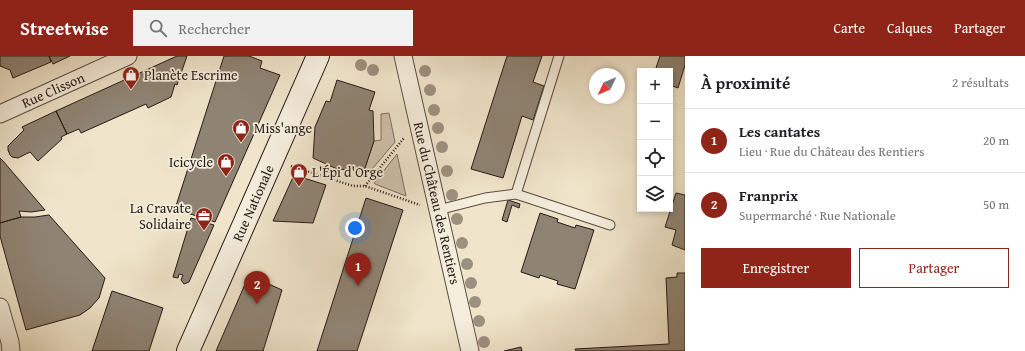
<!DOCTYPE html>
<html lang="fr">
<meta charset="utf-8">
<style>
body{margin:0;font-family:"Gentium Book Plus",serif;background:#f2f2f2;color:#202124}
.controls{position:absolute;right:12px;top:12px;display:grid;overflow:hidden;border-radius:0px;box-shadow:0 2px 6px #0003}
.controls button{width:36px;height:36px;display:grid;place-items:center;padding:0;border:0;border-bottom:1px solid #e0e0e0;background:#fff;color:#202124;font:20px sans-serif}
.compass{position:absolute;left:589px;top:12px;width:36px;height:36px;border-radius:50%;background:#fff;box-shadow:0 2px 6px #0003;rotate:226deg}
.you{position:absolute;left:355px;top:172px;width:14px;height:14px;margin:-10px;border:3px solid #fff;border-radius:50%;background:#1a73e8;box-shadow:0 0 0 6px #1a73e833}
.badge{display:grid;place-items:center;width:26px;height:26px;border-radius:50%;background:#8f2418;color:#fff;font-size:13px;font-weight:700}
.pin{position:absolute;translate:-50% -33px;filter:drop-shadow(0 1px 2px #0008)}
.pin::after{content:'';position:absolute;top:21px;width:14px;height:12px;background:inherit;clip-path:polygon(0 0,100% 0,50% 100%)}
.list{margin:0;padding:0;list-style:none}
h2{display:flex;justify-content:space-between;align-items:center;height:52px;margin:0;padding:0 16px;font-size:17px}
h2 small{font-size:13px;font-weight:400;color:#757577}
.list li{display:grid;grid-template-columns:26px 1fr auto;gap:12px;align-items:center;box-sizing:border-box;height:64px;padding:0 16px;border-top:1px solid #e0e0e0}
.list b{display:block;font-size:15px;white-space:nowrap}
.list p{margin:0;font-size:13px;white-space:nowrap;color:#757577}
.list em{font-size:13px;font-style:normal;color:#757577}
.actions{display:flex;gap:8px;padding:12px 16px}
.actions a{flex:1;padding:9px 0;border:1px solid #8f2418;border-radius:0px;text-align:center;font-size:14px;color:#8f2418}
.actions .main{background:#8f2418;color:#fff}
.icon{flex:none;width:22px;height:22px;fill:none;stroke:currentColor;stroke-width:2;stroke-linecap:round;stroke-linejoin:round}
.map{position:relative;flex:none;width:685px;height:295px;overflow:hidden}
header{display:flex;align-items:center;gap:24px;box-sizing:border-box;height:56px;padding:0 20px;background:#8f2418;color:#fff}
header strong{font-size:19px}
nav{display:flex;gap:22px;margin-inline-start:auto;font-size:14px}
.search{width:280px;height:36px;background:#f2f2f2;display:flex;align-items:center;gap:10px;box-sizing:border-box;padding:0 14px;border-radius:0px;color:#757577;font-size:15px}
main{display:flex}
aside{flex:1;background:#fff}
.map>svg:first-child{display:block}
.green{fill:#cec2ac;stroke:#7a6e60}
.building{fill:#8f8474;stroke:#261a15}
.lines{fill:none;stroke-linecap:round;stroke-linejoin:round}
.lane-casing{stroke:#584d42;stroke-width:11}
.street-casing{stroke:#584d42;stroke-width:19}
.secondary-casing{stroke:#261a15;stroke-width:24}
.path{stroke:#261a15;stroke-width:2.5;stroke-dasharray:1 2;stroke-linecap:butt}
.lane{stroke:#f5eedd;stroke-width:9}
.street{stroke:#f5eedd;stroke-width:17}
.secondary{stroke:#f5eedd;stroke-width:22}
.tree{fill:#9c9180}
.labels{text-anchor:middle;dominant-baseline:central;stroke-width:3.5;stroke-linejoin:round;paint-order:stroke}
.poi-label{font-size:14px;fill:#261a15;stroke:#f5eedd;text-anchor:start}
.street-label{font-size:14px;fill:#261a15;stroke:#f5eedd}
</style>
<header>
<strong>Streetwise</strong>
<div class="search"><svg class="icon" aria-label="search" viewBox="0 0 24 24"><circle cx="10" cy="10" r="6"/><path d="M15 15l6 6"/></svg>Rechercher</div>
<nav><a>Carte</a><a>Calques</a><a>Partager</a></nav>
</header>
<main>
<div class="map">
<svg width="685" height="295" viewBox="0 0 685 295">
<rect width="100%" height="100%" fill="#f0e5cb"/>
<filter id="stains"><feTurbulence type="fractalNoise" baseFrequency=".005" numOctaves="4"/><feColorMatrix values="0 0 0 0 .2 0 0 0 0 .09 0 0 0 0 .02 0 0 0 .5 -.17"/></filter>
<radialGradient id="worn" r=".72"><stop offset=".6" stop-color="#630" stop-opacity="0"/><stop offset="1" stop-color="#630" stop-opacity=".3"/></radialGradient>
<!-- green -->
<path class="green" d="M389 57 395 86 367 119 363 118 374 85 381 84V58Z
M397 98 406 140 375 128 374 127Z"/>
<!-- building -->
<path class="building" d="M0 0H49L51 6 13 22 10 14 0 10Z
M49 0H70L53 8Z
M177 0H187L177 29 175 28 171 41 148 52 146 48 81 77 79 73 67 78 56 55Z
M224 0H249L262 5 260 12 280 19 215 166 175 153Z
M507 0H542L533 26 544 30 533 64 522 60 503 122 471 113Z
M660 0H685V9L678 32 670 29V15H655Z
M337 24 375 36 369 54 373 55 374 85 364 115 337 113 313 102 315 71 326 45 330 46Z
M56 55 67 78 61 81 62 83 38 105 30 96 18 102 12 101 10 99 8 94V90L24 74 22 71Z
M0 102 3 105 45 154 31 156 19 155 21 161 0 167Z
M294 119 326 129 313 167 273 165Z
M676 137 685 139V194L672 189 676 174 665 171Z
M366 142 403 154 357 295H317Z
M508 144 520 148 519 152 512 149 507 166 502 164Z
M540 157 558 163 557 166 575 172 576 169 594 174 575 233 557 228 558 225 540 219 539 222 521 216Z
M49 159 105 222 99 242 90 252 80 259 26 274 0 180V167L21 161H35Z
M191 162 214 169 189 226 184 228 181 224 183 219 179 218 178 222 173 221Z
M677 217H685V295H576L575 293 669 288 666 222 677 221Z
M249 219 282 234 263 295H216Z
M112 235 163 252 149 295H92Z
M521 291 522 295H504Z"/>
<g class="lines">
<!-- lane casing -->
<g class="lane-casing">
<path id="lane" d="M559 0 516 138 610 169
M438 154 485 142 516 138"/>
</g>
<!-- street casing -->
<g class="street-casing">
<path id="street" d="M403 0 470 295
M0 58 128 0
M0 251 10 286 11 295"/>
</g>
<!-- secondary casing -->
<g class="secondary-casing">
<path id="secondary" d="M188 295 318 0"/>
</g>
<!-- path -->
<path class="path" d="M291 110 353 130H365L420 149
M365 130 404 82"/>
<!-- lane -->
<use href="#lane" class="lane"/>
<!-- street -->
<use href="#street" class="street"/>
<!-- secondary -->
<use href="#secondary" class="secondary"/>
</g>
<!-- trees -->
<g class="tree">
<circle cx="361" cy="9" r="6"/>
<circle cx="373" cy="14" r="6"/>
<circle cx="425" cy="15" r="6"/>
<circle cx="430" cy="34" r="6"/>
<circle cx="434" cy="54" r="6"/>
<circle cx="438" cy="72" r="6"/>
<circle cx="442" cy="91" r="6"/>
<circle cx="447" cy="115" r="6"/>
<circle cx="452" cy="139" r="6"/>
<circle cx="457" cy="163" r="6"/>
<circle cx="462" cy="187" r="6"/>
<circle cx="467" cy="208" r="6"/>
<circle cx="471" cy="227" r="6"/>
<circle cx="475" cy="246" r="6"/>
<circle cx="479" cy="265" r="6"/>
<circle cx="484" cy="286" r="6"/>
</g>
<!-- icons -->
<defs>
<g id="shop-pin" transform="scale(0.9)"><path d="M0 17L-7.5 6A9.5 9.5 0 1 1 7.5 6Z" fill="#8f2418" stroke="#f5eedd"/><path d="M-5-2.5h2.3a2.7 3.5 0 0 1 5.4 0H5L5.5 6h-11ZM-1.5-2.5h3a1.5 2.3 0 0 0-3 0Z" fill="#fff"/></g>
<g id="office-pin" transform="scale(0.9)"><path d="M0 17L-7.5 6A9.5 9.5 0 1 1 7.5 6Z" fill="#8f2418" stroke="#f5eedd"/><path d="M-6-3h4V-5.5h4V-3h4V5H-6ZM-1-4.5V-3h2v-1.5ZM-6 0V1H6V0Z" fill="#fff"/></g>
</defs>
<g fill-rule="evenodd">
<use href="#shop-pin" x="131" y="19"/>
<use href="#shop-pin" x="241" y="72"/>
<use href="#shop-pin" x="226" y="106"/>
<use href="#shop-pin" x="299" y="116"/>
<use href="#office-pin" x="204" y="160"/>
</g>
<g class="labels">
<!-- poi labels -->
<g class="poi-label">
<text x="144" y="19">Planète Escrime</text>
<text x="254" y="72">Miss'ange</text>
<text x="213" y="106" text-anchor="end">Icicycle</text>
<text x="312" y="116">L'Épi d'Orge</text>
<text x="191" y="152" text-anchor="end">La Cravate<tspan x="191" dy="16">Solidaire</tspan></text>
</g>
<!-- street labels -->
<g class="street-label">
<text transform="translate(53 34) rotate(-24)">Rue Clisson</text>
<text transform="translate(253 147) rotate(-66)">Rue Nationale</text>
<text transform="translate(437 147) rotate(77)">Rue du Château des Rentiers</text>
</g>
</g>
<rect width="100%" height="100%" filter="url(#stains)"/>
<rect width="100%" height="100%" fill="url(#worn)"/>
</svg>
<div class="controls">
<button>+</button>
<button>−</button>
<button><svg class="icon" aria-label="locate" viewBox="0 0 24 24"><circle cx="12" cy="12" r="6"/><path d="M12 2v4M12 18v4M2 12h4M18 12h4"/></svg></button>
<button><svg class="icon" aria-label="layers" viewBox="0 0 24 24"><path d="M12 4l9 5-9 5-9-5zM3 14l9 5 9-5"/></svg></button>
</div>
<svg class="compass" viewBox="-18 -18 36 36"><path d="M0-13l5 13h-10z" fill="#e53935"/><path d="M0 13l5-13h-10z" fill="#757577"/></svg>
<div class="you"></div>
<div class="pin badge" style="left:358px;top:230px">1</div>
<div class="pin badge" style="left:257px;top:248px">2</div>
</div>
<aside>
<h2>À proximité<small>2 résultats</small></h2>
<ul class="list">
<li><span class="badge">1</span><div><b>Les cantates</b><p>Lieu · Rue du Château des Rentiers</p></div><em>20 m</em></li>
<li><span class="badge">2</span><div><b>Franprix</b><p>Supermarché · Rue Nationale</p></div><em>50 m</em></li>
</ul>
<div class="actions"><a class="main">Enregistrer</a><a>Partager</a></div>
</aside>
</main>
